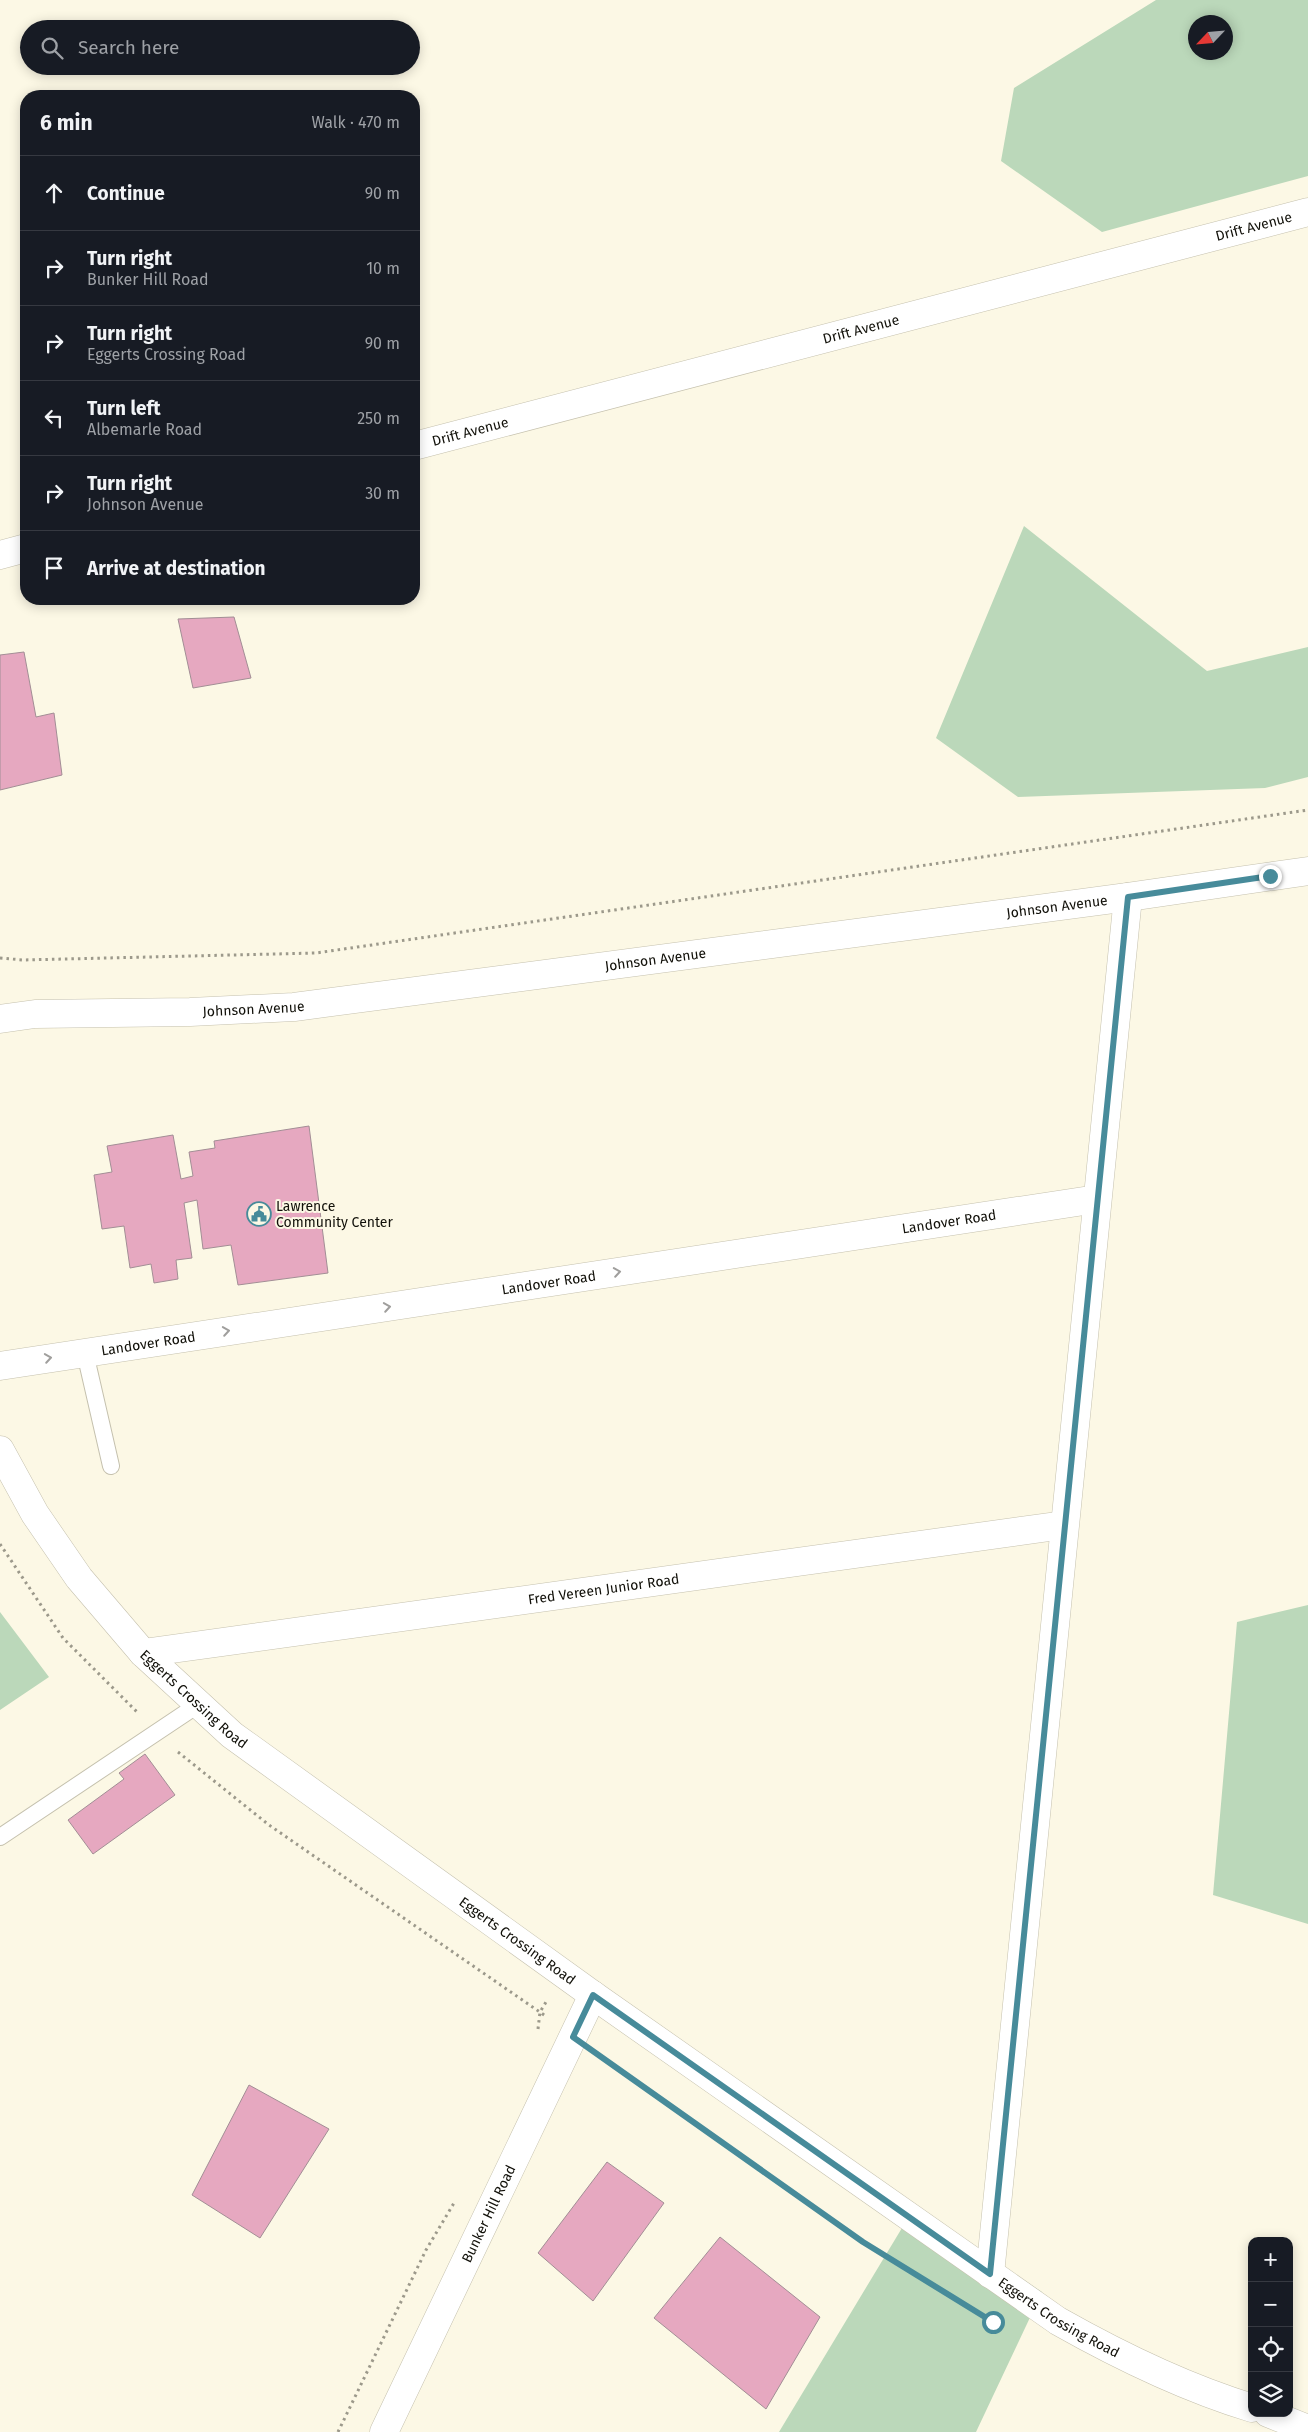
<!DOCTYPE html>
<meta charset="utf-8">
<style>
body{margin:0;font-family:"Fira Sans",sans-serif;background:#242831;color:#f1f3f6}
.controls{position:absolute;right:15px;bottom:15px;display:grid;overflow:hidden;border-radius:10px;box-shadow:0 2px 12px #0003}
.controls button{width:45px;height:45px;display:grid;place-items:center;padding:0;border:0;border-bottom:1px solid #363941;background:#171b24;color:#f1f3f6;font:25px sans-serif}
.compass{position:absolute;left:1188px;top:15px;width:45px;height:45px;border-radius:50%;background:#171b24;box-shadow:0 2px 12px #0003;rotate:244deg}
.stop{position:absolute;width:15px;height:15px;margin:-11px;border:4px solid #478b9a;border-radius:50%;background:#fff}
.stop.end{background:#478b9a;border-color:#fff;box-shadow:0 1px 5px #0008}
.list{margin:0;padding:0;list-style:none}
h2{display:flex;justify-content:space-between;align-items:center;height:65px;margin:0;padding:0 20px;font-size:21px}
h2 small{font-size:16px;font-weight:400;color:#9ea1a6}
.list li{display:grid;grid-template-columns:32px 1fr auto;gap:15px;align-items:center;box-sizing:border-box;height:75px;padding:0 20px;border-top:1px solid #363941}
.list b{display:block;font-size:19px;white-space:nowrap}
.list p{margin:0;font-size:16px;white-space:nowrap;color:#9ea1a6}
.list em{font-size:16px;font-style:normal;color:#9ea1a6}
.icon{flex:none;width:28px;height:28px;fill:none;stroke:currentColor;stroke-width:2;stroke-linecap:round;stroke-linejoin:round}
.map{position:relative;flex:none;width:1308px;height:2432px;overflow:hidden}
.search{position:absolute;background:#171b24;box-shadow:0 2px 12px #0003;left:20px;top:20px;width:400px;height:55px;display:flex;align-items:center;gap:12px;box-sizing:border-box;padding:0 18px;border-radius:28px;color:#9ea1a6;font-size:19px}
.panel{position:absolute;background:#171b24;box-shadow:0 2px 12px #0003;left:20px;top:90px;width:400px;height:515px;border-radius:20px}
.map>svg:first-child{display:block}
.green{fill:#bbd8ba;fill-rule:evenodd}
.building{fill:#e6a8c0;stroke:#a28e95}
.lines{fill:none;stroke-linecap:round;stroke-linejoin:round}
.lane-casing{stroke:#c5c1ae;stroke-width:18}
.street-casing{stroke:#c5c1ae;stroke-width:29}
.secondary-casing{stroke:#c5c1ae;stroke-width:29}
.path{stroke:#9c998b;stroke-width:3;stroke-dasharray:2.5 4;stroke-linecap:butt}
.lane{stroke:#fff;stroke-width:16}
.street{stroke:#fff;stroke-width:28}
.secondary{stroke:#fff;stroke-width:28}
.oneway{stroke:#a09f9d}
.route{stroke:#478b9a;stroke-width:6}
.labels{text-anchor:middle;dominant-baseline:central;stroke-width:4;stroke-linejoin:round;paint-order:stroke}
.street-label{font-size:14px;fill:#111009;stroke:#fcf8e5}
.poi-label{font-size:14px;fill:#111009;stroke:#fcf8e5;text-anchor:start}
</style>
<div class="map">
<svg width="1308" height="2432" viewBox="0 0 1308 2432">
<rect width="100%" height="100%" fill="#fcf8e5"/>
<!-- green -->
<path class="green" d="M1156 0H1308V176L1102 232 1001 161 1014 88ZM1226 22V52H1196V22Z
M1024 526 1207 671 1308 647V777L1265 788 1018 797 936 738Z
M1308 1605V1924L1213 1895 1237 1622Z
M0 1612 49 1677 0 1710Z
M914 2208 1042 2292 976 2432H779Z"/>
<!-- building -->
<path class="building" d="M234 617 251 678 193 688 178 619Z
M24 652 36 717 54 713 62 775 0 790V655Z
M309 1126 328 1273 238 1285 231 1245 203 1249 197 1200 184 1203 192 1258 176 1260 178 1279 154 1283 151 1264 130 1268 124 1226 102 1229 94 1175 112 1172 107 1146 173 1135 181 1179 193 1176 189 1152 215 1148 214 1141Z
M145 1754 175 1795 93 1854 68 1820 124 1779 119 1773Z
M249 2085 329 2129 260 2238 192 2195Z
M607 2162 664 2203 593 2301 538 2253Z
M720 2237 820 2317 766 2409 654 2318Z"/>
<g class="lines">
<!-- lane casing -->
<g class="lane-casing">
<path id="lane" d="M85 1353 111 1466
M0 1837 199 1704"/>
</g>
<!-- street casing -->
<g class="street-casing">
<g id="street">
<path id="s1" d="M414 446 1308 212"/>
<path d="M0 555 26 548"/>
<path id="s2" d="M0 1019 35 1014 190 1012 294 1007 1128 897 1308 871"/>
<path id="s3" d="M0 1366 1097 1199"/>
<path id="s4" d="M143 1653 1064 1525"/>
<path d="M990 2274 1128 897"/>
<path id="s5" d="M384 2432 593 1995"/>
</g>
</g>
<!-- secondary casing -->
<g class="secondary-casing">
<g id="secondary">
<path id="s6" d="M0 1450 35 1514 79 1578 143 1653 232 1735 593 1995 1058 2321C1120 2356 1183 2387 1252 2408"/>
<path d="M1268 2413 1308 2429"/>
</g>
</g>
<!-- path -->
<path class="path" d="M0 958 23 960 316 953 1308 810
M0 1544 63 1638 138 1713
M178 1752 269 1825 547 2017
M538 2029 540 2012 546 2002
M600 2056 863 2242 993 2322
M338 2432 426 2250 454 2203"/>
<!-- lane -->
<use href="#lane" class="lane"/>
<!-- street -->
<use href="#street" class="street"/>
<!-- secondary -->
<use href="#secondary" class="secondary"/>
</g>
<!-- one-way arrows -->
<defs><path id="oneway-chevron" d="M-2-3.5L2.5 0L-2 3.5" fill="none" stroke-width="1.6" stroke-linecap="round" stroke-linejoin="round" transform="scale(1.25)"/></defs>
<g class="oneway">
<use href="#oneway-chevron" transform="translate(617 1272) rotate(-9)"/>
<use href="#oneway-chevron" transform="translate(387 1307) rotate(-9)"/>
<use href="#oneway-chevron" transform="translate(226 1331) rotate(-9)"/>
<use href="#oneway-chevron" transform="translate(48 1358) rotate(-9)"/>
</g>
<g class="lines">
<!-- route -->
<path class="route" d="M993 2322 863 2242 573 2037 593 1995 990 2274 1128 897 1270 876"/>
</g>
<!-- icons -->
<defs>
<g id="civic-ring" transform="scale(1.25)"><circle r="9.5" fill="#fcf8e5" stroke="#478b9a" stroke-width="1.5"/><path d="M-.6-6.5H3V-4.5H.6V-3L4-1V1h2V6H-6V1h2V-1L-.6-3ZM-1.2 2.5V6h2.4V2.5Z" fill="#478b9a"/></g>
</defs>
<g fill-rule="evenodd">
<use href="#civic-ring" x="259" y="1214"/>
</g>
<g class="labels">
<!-- street labels -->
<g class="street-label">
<text stroke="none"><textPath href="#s1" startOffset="868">Drift Avenue</textPath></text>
<text stroke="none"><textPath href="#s1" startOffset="462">Drift Avenue</textPath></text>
<text stroke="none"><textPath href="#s1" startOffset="58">Drift Avenue</textPath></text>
<text stroke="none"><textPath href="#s2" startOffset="1064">Johnson Avenue</textPath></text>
<text stroke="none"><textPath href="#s2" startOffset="659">Johnson Avenue</textPath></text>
<text stroke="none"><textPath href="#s2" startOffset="254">Johnson Avenue</textPath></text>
<text stroke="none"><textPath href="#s3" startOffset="960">Landover Road</textPath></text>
<text stroke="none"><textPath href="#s3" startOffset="555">Landover Road</textPath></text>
<text stroke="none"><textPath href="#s3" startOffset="150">Landover Road</textPath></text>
<text stroke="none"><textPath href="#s4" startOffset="465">Fred Vereen Junior Road</textPath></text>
<text stroke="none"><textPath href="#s6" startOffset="318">Eggerts Crossing Road</textPath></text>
<text stroke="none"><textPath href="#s6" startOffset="722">Eggerts Crossing Road</textPath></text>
<text stroke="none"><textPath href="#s5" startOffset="242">Bunker Hill Road</textPath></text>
<text stroke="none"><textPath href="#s6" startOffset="1382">Eggerts Crossing Road</textPath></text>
</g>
<!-- poi labels -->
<g class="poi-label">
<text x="276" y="1206">Lawrence<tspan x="276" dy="16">Community Center</tspan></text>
</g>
</g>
</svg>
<div class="controls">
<button>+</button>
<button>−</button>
<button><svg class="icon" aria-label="locate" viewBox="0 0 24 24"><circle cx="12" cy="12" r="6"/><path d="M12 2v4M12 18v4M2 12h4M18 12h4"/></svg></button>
<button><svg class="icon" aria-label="layers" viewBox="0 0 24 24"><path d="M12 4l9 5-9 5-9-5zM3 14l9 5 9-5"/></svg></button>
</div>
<svg class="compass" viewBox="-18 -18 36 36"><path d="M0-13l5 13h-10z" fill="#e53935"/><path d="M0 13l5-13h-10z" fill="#9ea1a6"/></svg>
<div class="stop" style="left:993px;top:2322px"></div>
<div class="stop end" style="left:1270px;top:876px"></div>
<div class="search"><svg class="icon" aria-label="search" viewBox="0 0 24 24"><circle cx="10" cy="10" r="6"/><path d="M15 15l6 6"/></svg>Search here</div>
<section class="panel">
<h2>6 min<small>Walk · 470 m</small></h2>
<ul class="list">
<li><svg class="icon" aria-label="ahead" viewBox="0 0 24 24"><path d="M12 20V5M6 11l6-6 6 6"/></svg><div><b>Continue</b></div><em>90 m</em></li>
<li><svg class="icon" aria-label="right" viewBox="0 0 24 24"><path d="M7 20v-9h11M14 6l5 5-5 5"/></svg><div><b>Turn right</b><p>Bunker Hill Road</p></div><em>10 m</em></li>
<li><svg class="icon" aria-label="right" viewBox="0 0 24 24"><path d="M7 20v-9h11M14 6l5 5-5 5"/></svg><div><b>Turn right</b><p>Eggerts Crossing Road</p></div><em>90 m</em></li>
<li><svg class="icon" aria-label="left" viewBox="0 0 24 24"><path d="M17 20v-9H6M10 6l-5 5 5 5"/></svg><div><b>Turn left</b><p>Albemarle Road</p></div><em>250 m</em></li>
<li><svg class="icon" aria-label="right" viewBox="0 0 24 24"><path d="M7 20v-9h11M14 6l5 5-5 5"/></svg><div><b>Turn right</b><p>Johnson Avenue</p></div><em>30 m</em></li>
<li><svg class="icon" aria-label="arrive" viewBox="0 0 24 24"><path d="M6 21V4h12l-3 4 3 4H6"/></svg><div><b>Arrive at destination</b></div></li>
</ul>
</section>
</div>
